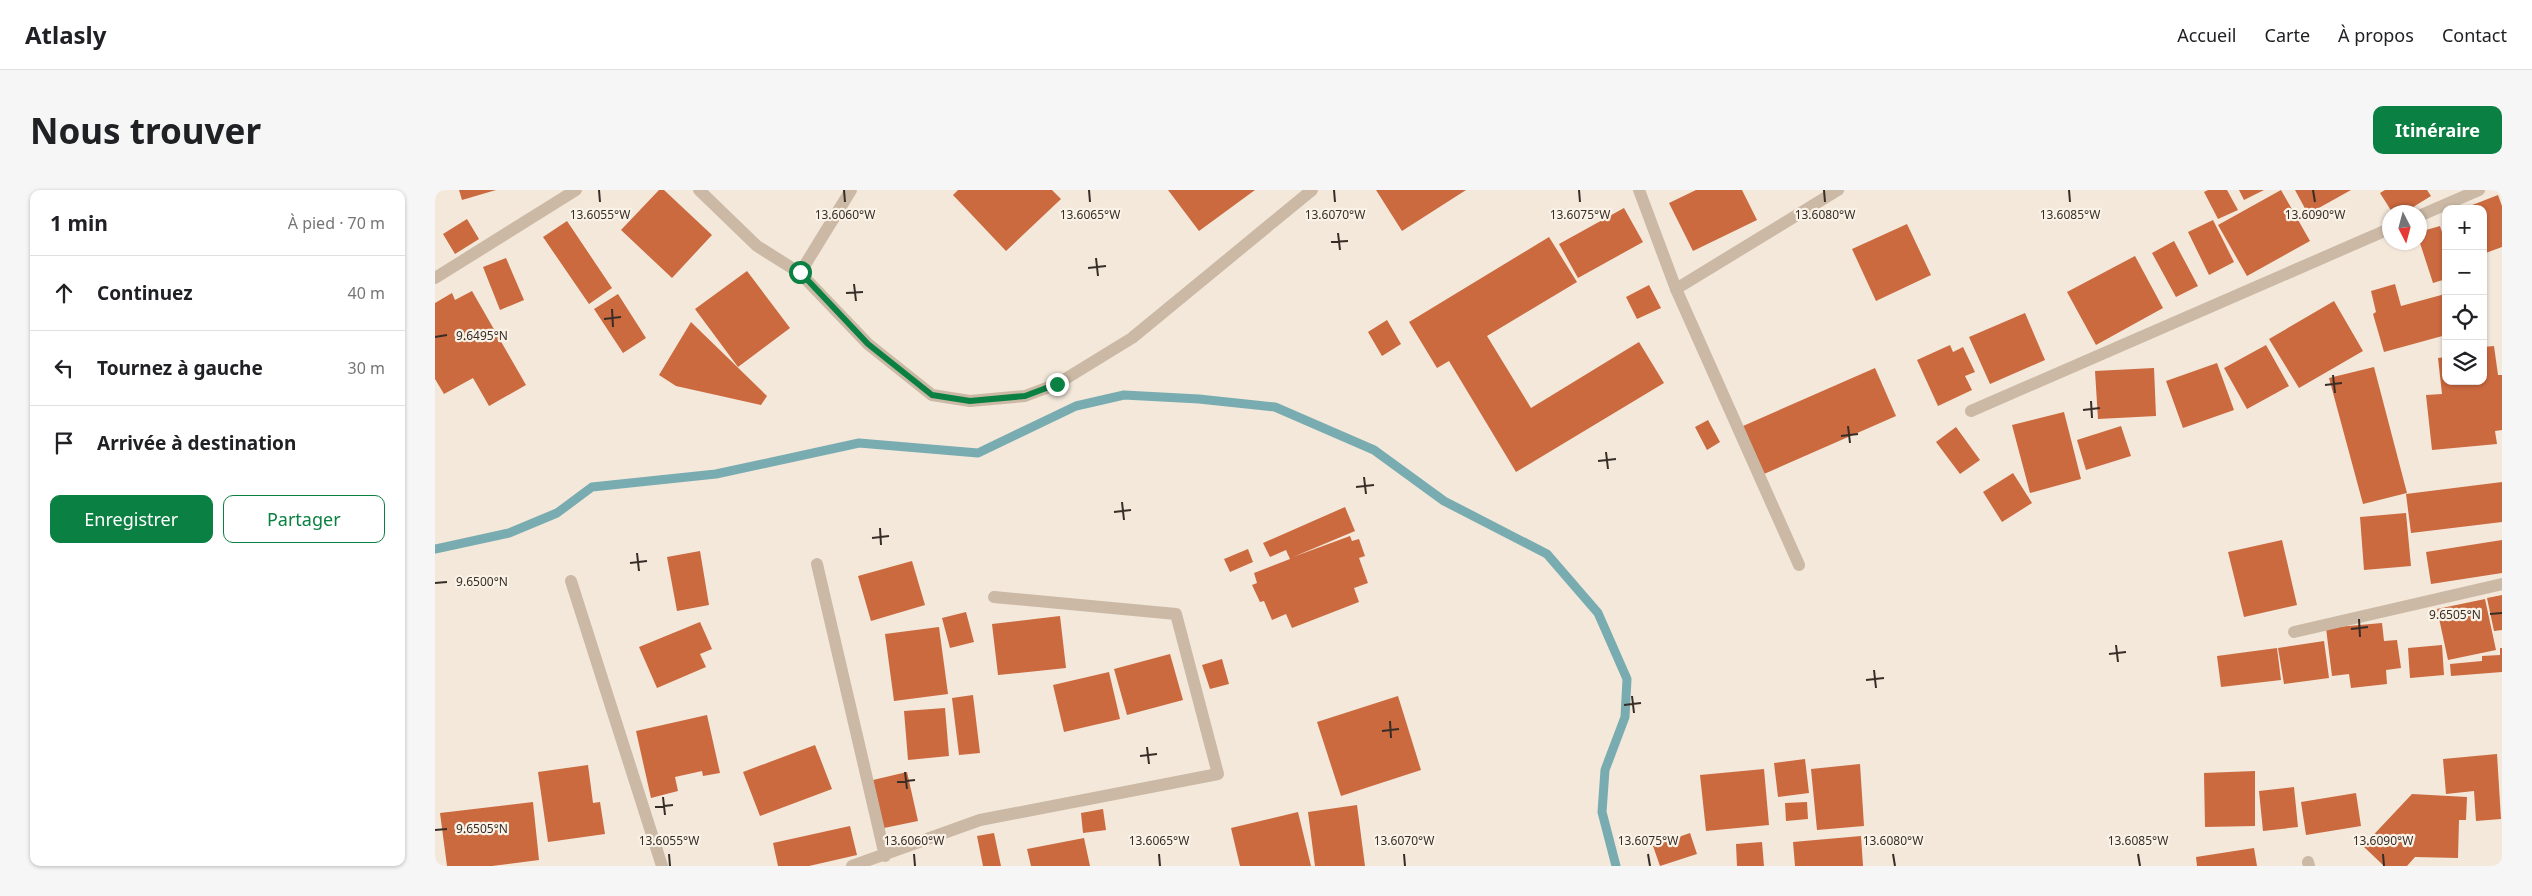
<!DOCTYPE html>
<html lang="fr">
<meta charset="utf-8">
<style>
body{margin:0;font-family:"Noto Sans",sans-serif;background:#f6f6f6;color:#202124}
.controls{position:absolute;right:15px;top:15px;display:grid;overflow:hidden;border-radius:10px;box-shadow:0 1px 4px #0004}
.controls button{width:45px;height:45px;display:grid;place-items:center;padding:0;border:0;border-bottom:1px solid #e0e0e0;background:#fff;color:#202124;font:25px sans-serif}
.compass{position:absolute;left:1947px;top:15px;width:45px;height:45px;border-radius:50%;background:#fff;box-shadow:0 1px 4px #0004;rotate:174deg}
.stop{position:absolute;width:15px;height:15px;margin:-11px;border:4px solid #0b8043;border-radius:50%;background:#fff}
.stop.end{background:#0b8043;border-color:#fff;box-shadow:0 1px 5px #0008}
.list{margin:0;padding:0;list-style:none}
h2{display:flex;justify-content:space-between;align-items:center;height:65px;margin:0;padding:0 20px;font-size:21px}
h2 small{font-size:16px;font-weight:400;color:#757577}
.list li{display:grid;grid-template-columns:32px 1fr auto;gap:15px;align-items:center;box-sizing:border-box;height:75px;padding:0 20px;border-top:1px solid #e0e0e0}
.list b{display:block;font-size:19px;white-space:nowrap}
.list em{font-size:16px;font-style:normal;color:#757577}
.actions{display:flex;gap:10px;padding:15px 20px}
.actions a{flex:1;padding:11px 0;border:1px solid #0b8043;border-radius:10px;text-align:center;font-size:18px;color:#0b8043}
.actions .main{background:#0b8043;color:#fff}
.icon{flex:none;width:28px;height:28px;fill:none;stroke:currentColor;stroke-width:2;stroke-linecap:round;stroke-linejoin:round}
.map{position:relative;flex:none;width:2067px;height:676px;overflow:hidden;border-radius:10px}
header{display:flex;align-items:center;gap:30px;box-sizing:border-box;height:70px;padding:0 25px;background:#fff;border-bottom:1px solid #e0e0e0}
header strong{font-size:24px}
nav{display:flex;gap:28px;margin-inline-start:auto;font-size:18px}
.intro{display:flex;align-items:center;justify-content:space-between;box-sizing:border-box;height:120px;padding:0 30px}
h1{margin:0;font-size:35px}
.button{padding:12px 22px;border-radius:10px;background:#0b8043;color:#fff;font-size:18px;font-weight:700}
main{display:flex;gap:30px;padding:0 30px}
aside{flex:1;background:#fff;border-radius:10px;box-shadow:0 1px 4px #0004}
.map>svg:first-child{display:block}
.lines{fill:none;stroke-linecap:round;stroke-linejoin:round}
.stream{stroke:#78acb1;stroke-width:9}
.building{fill:#cb693f}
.lane{stroke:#cbb9a5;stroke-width:12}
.street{stroke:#cbb9a5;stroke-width:12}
.route{stroke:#0b8043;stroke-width:6}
.ticks{fill:none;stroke:#372d27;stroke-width:2}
.ticks-label{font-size:12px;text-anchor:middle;fill:#372d27;stroke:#faf2e6;stroke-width:4.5;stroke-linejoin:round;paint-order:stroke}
</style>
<header>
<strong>Atlasly</strong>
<nav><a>Accueil</a><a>Carte</a><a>À propos</a><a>Contact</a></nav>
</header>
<div class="intro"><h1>Nous trouver</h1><a class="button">Itinéraire</a></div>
<main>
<aside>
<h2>1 min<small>À pied · 70 m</small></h2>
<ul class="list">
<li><svg class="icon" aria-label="ahead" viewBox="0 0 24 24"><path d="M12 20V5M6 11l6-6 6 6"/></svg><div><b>Continuez</b></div><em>40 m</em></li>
<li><svg class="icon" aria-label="left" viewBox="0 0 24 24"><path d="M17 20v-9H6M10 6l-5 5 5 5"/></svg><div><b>Tournez à gauche</b></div><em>30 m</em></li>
<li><svg class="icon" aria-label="arrive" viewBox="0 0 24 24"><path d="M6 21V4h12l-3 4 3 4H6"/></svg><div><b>Arrivée à destination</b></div></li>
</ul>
<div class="actions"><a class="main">Enregistrer</a><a>Partager</a></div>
</aside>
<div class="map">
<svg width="2067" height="676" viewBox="0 0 2067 676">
<rect width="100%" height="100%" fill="#f3e8da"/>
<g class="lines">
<!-- stream -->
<path class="stream" d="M0 359 74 343 122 323 157 297 281 284 424 253 543 263 641 216 689 205 764 209 840 217 939 260 1009 311 1112 364 1163 423 1192 489 1190 527 1170 580 1167 622 1181 676"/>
</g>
<!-- building -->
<path class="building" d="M24 0H61L27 10Z
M224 0H229L277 45 237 88 186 40Z
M523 0H617L626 9 571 61 518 5Z
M733 0H820L764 41Z
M941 0H1031L967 41Z
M1261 0H1307L1322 30 1258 61 1234 13Z
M1773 0H1792L1803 20 1783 29 1769 2Z
M1804 0H1829L1809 10Z
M1846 0 1875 51 1812 86 1783 35Z
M1860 0H1916L1873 24Z
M1950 0H1992L1996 6 1970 22H1957L1945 3Z
M2063 5 2067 16V57L2048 64V19H2027Z
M1189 18 1208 52 1143 88 1124 54Z
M32 29 44 49 20 64 8 44Z
M1778 30 1799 72 1774 85 1753 42Z
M132 31 177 98 154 114 108 47Z
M1472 34 1496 85 1441 111 1417 59Z
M2005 36 2011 55V89L1998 93 1984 50V42Z
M1114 47 1142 92 1052 146 1096 218 1204 152 1229 193 1081 282 1014 171 1002 178 974 132Z
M1739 51 1763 96 1741 107 1717 63Z
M1700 66 1728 118 1661 155 1632 102Z
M71 68 89 110 65 120 48 77Z
M312 81 355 138 303 177 260 119Z
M1960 94 1966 116 2010 104 2011 145 1949 162 1938 124 1941 122 1936 101Z
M1214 95 1226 118 1202 129 1191 107Z
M37 101 91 195 54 216 38 188 9 204 0 189V113L17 103 20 110Z
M183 104 211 148 188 163 159 119Z
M1899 111 1928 161 1864 198 1834 149Z
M1590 123 1610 170 1555 194 1534 147Z
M952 130 966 154 947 166 933 142Z
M256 132 332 206 326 215 241 196 224 185Z
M1515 155 1518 162 1528 157 1540 182 1530 186 1537 200 1503 216 1482 170Z
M1831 155 1854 196 1812 219 1789 178Z
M2059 156 2063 185H2067V240L2060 241 2062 254 1997 260 1991 205 2007 204 2003 168 2011 167V191H2048V157Z
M1782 173 1799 220 1748 238 1731 191Z
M1939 177 1972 303 1928 314 1894 188Z
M1440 178 1461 226 1329 284 1308 236Z
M1719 178 1721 226 1663 229 1660 181Z
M1629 222 1646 289 1595 303 1577 235Z
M1273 230 1285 252 1272 260 1260 237Z
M1686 236 1696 266 1651 280 1642 250Z
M1521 237 1545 270 1525 284 1501 252Z
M1578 283 1597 313 1567 332 1548 302Z
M2067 292V332L1976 343 1971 304Z
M910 317 920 341 858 367 915 346 917 351 924 349 930 366 924 368 933 393 919 398 924 412 857 438 851 424 837 430 829 411 825 412 817 395 822 393 819 383 855 369 851 360 835 367 828 353Z
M1971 323 1976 376 1929 380 1925 327Z
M1847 350 1862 415 1809 427 1793 362Z
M2067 350V383L1996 394 1991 362Z
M813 359 818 372 795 382 789 369Z
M265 361 274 415 242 421 232 367Z
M477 371 490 415 436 431 423 386Z
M2067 405V440L2059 441 2052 408Z
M2050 409 2061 460 2013 470 2002 419Z
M531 422 539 452 515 458 507 428Z
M625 426 631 478 563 485 557 434Z
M265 432 277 459 265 464 271 477 222 498 204 457Z
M1947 433 1949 451 1962 450 1966 478 1951 480 1952 494 1916 498 1914 484 1897 486 1891 438Z
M504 437 513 504 459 511 450 444Z
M1889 451 1894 488 1849 494 1843 458Z
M2007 455 2009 485 1975 488 1973 458Z
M1842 458 1846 490 1786 497 1782 466Z
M2065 458H2067V482L2016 486 2015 474 2047 471V466L2065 465Z
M735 464 748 510 692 525 679 479Z
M787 469 794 494 775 499 767 475Z
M674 482 685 529 629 542 618 495Z
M538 505 545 563 524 565 517 508Z
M963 506 986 580 906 606 882 532Z
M510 518 514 566 473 570 469 521Z
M272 525 285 583 268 586 267 581 240 587 243 601 216 608 201 541Z
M380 555 397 599 325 626 308 582Z
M2062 564 2066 629 2041 631 2039 601 2011 604 2008 569Z
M1370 569 1374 603 1343 607 1339 573Z
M1425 574 1429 636 1382 640 1376 579Z
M153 575 158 613 165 612 170 644 113 652 103 582Z
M1329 579 1334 635 1271 641 1265 585Z
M1820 581V636L1770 637 1769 583Z
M472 582 483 631 449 638 438 590Z
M1859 597 1863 637 1828 641 1824 601Z
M1921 603 1926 636 1871 645 1866 612Z
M1977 604 2032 607 2031 630H2024L2023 668 1980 667 1972 676H1949L1928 656Z
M98 612 104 670 57 676H12L5 623Z
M1372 612 1373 629 1351 631 1350 613Z
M922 615 930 676H880L873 622Z
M668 619 671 640 648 643 646 623Z
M863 622 876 676H805L796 638Z
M415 636 422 665 374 676H343L338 653Z
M559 643 566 676H548L542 646Z
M1255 643 1262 664 1225 676 1218 656Z
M1426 646 1428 676H1360L1358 652Z
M649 648 655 676H596L592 659Z
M1327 652 1329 676H1302L1301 654Z
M1819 658 1822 676H1762L1761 667Z"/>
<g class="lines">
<!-- lane -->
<path class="lane" d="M1204 0 1241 99 1364 375
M1859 442 2067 394
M1873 672 1874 676"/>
<!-- street -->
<path class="street" d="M264 0 322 56 365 83 433 154 497 205 535 211 590 206 622 194 697 148 877 0
M1984 26 2044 0
M365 83 416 0
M0 88 141 0
M1241 99 1403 0
M1536 221 1954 39
M382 374 450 666
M136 391 227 676
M417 676 545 630 783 584 741 424 559 407"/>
</g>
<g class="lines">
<!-- route -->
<path class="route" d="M365 82 433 154 497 205 535 211 590 206 622 194"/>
</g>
<!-- ticks -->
<path class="ticks" d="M164 0 165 12M409 0 410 12M654 0 655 12M899 0 900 12M1144 0 1145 12M1389 0 1390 12M1634 0 1635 12M1878 0 1880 12M903 43 905 60M896 52 913 51M661 68 663 86M653 78 671 76M419 94 421 111M411 103 428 102M177 119 178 137M169 129 186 127M0 147 12 145M1898 185 1900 203M1890 195 1907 193M1656 211 1657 228M1648 220 1665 218M1413 236 1415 253M1406 246 1423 244M1171 262 1173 279M1163 271 1181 269M929 287 931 304M921 297 939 295M687 312 689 330M679 322 696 320M445 338 446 355M437 348 454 346M202 363 204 381M195 373 212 371M0 393 12 392M2055 424 2067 423M1924 429 1925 447M1916 439 1933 437M1681 455 1683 472M1674 464 1691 462M1439 480 1441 498M1431 490 1449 488M1197 506 1199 523M1189 515 1206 513M955 531 956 548M947 541 964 539M712 557 714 574M705 566 722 564M470 582 472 599M462 592 480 590M228 607 230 625M220 617 238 615M0 640 12 639M234 664 235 676M479 664 480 676M724 664 725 676M969 664 970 676M1213 664 1215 676M1458 664 1460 676M1703 664 1705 676M1948 664 1949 676"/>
<g class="ticks-label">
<text x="165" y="29">13.6055°W</text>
<text x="410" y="29">13.6060°W</text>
<text x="655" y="29">13.6065°W</text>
<text x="900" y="29">13.6070°W</text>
<text x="1145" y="29">13.6075°W</text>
<text x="1390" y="29">13.6080°W</text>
<text x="1635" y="29">13.6085°W</text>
<text x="1880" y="29">13.6090°W</text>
<text x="47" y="150">9.6495°N</text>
<text x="47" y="396">9.6500°N</text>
<text x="2020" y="429">9.6505°N</text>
<text x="47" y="643">9.6505°N</text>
<text x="234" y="655">13.6055°W</text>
<text x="479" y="655">13.6060°W</text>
<text x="724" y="655">13.6065°W</text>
<text x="969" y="655">13.6070°W</text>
<text x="1213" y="655">13.6075°W</text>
<text x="1458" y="655">13.6080°W</text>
<text x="1703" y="655">13.6085°W</text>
<text x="1948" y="655">13.6090°W</text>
</g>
</svg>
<div class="controls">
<button>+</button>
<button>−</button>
<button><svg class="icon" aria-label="locate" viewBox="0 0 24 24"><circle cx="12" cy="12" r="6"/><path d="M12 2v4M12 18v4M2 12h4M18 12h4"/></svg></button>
<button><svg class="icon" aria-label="layers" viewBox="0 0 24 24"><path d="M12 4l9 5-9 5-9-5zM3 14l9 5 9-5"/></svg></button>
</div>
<svg class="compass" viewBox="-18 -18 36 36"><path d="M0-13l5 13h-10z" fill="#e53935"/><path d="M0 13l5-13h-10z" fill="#757577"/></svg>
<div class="stop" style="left:365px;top:82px"></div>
<div class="stop end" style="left:622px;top:194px"></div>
</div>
</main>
